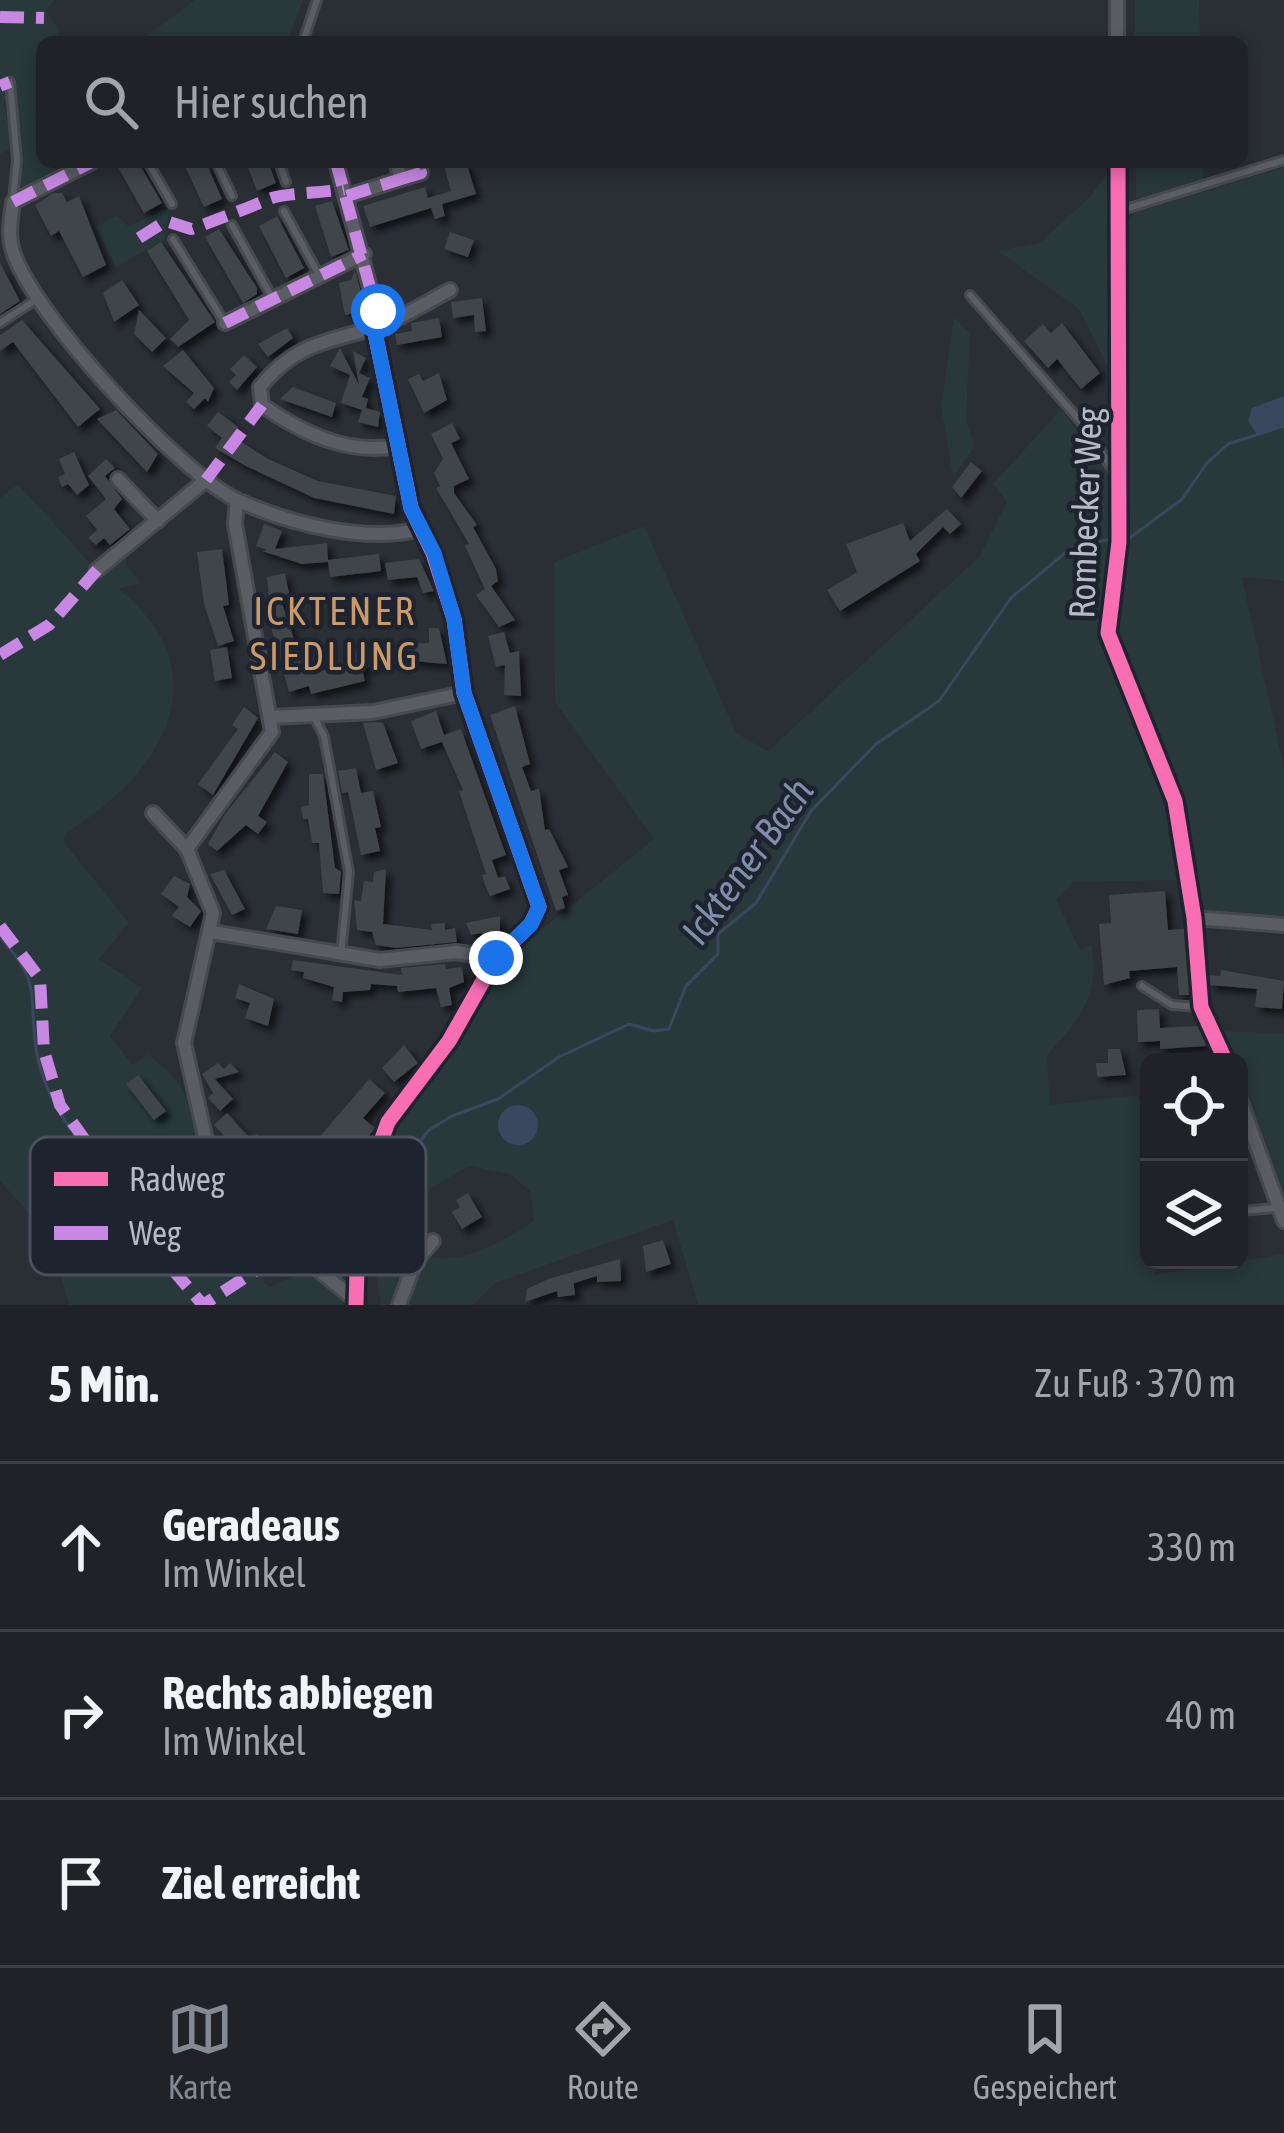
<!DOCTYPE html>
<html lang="de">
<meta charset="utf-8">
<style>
body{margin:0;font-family:"Asap Condensed",sans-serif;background:#282a30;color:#f1f3f6}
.controls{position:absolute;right:36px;bottom:36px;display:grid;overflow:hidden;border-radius:18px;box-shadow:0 6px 18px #0003}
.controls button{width:108px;height:108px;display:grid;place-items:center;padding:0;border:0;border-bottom:3px solid #3d3f45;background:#202228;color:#f1f3f6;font:60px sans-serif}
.stop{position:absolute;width:36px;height:36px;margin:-27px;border:9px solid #1a73e8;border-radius:50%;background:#fff}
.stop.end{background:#1a73e8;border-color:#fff;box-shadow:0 3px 12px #0008}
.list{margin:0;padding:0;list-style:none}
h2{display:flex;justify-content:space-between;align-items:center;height:156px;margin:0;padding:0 48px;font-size:51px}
h2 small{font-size:39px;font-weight:400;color:#a2a4a8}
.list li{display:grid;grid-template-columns:78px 1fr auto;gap:36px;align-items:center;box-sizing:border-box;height:168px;padding:0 48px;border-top:3px solid #3d3f45}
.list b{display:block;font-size:45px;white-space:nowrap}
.list p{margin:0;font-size:39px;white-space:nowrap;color:#a2a4a8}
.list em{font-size:39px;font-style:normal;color:#a2a4a8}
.icon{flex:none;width:66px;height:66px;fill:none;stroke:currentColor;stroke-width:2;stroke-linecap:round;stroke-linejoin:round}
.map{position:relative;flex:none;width:1284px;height:1305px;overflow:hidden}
.search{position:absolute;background:#202228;box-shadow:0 6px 18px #0003;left:36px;right:36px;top:36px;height:132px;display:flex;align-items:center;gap:30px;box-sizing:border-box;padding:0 42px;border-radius:18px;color:#a2a4a8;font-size:45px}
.sheet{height:660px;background:#202228}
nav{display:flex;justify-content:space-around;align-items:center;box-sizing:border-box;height:168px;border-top:3px solid #3d3f45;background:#202228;font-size:33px;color:#a2a4a8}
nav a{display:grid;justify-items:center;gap:6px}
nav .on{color:#848993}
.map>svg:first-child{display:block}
.green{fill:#28383b;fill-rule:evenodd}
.water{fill:#3b475e}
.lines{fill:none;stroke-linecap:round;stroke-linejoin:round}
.stream{stroke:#3b475e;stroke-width:3}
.building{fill:#41444a;filter:url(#shadow)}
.lane-casing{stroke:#46494e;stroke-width:12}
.street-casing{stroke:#46494e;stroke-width:18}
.lane{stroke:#5a5d64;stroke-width:6}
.street{stroke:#5a5d64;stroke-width:12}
.quiet{stroke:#c787e3;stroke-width:12;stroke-dasharray:24 12;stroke-linecap:butt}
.cycleway-casing{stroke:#1e242f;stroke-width:22}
.cycleway{stroke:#f96db3;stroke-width:15}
.route{stroke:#1a73e8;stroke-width:15}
.labels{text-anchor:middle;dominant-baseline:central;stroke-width:9;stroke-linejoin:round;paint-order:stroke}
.street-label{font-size:36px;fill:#b4bac6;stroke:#1e242f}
.neighbourhood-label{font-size:39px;letter-spacing:3px;fill:#ca9a6b;stroke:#1e242f}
.water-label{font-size:39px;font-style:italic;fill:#7f8fab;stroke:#1e242f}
.key{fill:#1e242f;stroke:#4b515c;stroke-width:3}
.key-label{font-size:33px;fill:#b4bac6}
</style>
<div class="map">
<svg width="1284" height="1305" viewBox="0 0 1284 1305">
<defs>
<filter id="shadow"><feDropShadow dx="5.5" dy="5.5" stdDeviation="3" flood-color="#0009"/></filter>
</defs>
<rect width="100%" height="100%" fill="#2a2e35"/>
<!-- green -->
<path class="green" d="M0 0H55L46 10 60 32 57 42H42V93L35 118 42 120V162H81L25 189 20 185 22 153 12 100 4 103 12 148 0 154Z
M195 0H303L287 42H138Z
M1135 0H1199L1200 42H1135Z
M1136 162H1203V180L1136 200Z
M1115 163V382L1079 309 998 251 1039 243 1089 198Z
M1284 167V581L1242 577 1284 768V922L1207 914 1197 903 1180 796 1112 631 1120 551 1112 549 1101 601 1102 634 1169 800 1185 880 1073 882 1056 899 1080 950 1091 945C1101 997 1079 1019 1047 1056L1050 1105 1137 1095 1149 1117V1260H1163L1154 1275 1284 1254V1305H698L673 1220 495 1283 473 1305H381L376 1275 379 1192 371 1190 392 1129 414 1093 453 1050 505 959 654 839 555 702 554 562 644 526 736 733 768 751 979 557 1007 502 993 484 1061 409 1097 457 1126 444V224L1134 213ZM469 1166 510 1174 530 1191 534 1221C497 1245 456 1270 411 1252L430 1189Z
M170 207 164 240 116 267 96 227 117 215 128 226Z
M954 317 970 334 966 421 975 446 953 477 941 405Z
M18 484 100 574 126 553V565L141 583 119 589C225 675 160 776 67 832L63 841 129 923 99 959 142 988 110 1036 133 1065 147 1054C203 1096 185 1110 208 1169 220 1200 246 1220 271 1240L248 1263 269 1287 309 1270 345 1305H69L48 1235 0 1181V498Z
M1220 1031 1284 1033V1209L1239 1083V1062H1231Z"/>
<!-- water -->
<path class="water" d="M1284 396V426L1257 434 1248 421 1252 408Z
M498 1125a20 20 0 1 1 40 0a20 20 0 1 1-40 0Z"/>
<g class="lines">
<!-- stream -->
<path class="stream" d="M1127 540 1182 499 1207 463 1228 444 1284 426
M0 937C43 985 28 992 36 1049 43 1095 69 1128 96 1164
M403 1163 429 1130 452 1116 498 1099 559 1057 629 1024 654 1031 669 1029 686 986 718 954V934L756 903 811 811 876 744 939 701 1011 598 1071 548 1111 539"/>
</g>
<!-- building -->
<path class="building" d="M115 162H138L162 203 144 213Z
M183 162H206L222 199 204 207Z
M246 162H268L276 183 257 191Z
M443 162H466L476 194 442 204 445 216 435 219 431 208 370 227 363 206 425 187 428 198 451 191Z
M53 193H62L67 202 79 196 106 265 83 277 59 231 51 236 35 205Z
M332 201 349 250 331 257 315 206Z
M277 216 304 268 286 278 259 226Z
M219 229 257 288V294L243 303 205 237Z
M450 232 474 240 468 257 444 249Z
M161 242 215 322 178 347 170 339 189 320 147 251Z
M0 263 20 301 0 314Z
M355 270 366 311 345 315 339 283 351 280Z
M122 280 139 305 114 322 103 293Z
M482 298 486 331 475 332 474 315 453 318 451 302Z
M139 310 166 338 152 352 134 334Z
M439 318 442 337 397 345 395 334 412 331 411 323Z
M22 320 100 409 78 427 13 342 0 351V335Z
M1062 323 1100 373 1081 389 1057 359 1048 368 1024 341 1043 324 1051 333Z
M287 328 293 338 268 357 258 344Z
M340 348 359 385 353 351 366 358 359 373 370 378 362 397 368 399 366 408 380 412 378 427 358 422 362 410 341 403 350 375 330 366Z
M183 350 214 388 208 402 205 398 194 409 186 402 194 393 163 366Z
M244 355 257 367 237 390 229 382 236 375 230 369Z
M439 373 447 400 424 413 408 379 419 374 423 381Z
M293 387 336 403 332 417 280 399Z
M116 410 158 454 147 472 97 419Z
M218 412 238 427 232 436 268 459 318 481 396 496 394 514 314 498 246 466 215 448 222 438 207 426Z
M452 423 460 439 451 443 469 479 454 486V493L477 525 473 527 496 569 498 581 491 586 515 620 499 627 476 595 485 589 465 546 469 544 436 488 440 486 434 473 443 459 431 434Z
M74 452 89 485 77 495 68 484 62 487 58 477 65 474 59 459Z
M106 459 115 468 105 476 122 499 114 509 130 529 110 545 104 538 96 545 88 538 97 530 86 516 106 499 88 476Z
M971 462 982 471 961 498 952 487Z
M947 509 961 524 950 534 943 527 916 554 920 561 840 611 827 590 857 572 846 544 903 523 910 541Z
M264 524 282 531 275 549 327 543 328 560 379 554 381 571 330 577 328 562 302 564 262 551 267 550 256 546Z
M222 549 229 605 223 606 234 641 218 646 204 604 197 552Z
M419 559 434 591 423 593 417 577 388 580 385 563Z
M285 573 290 598 281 600 301 660 317 657 320 671 348 665 345 654 391 645 395 660 362 669 365 681 311 694 309 686 289 692 272 631 267 577Z
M429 628H439L447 664 412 661 411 643H429Z
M504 632 510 653 519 651 521 696 504 695 505 665 496 667 488 636Z
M227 647 232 678 215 681 210 650Z
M515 706 530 764 522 767 531 791 539 789 545 830 549 829 568 867 559 870 568 895 562 897 565 908 556 911 490 715Z
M244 707 258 718 213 795 198 784 238 729 232 725Z
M436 711 444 735 461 729 506 855 492 860 498 878 505 876 510 889 490 896 485 885 482 875 486 874 459 791 463 790 442 742 421 749 411 721Z
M375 722 383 723 398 763 376 770 363 723Z
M275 752 288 762 258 816 267 822 258 834 246 825 217 851 208 844 225 814Z
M356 768 361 793 373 791 381 827 375 828 380 851 361 855 348 792 342 793 338 771Z
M309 774H323L335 868 341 872 339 894 323 893 319 843H312L308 819H303L301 807 309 805Z
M386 869 383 924 432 930 431 924 445 923V930L455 928 457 942 396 948 376 945 372 932 357 930 354 900 361 901 364 881 373 882 374 872Z
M224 870 245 909 232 915 210 874Z
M174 876 190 884 187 897 201 911 190 927 172 916 179 907 161 894Z
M1165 891 1168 930 1184 929 1190 995H1179L1177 967 1129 971 1130 978 1104 985 1099 924 1111 923 1109 895Z
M276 906 302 910 298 934 266 929Z
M500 916V937L483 941 482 933 471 935 466 923Z
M293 960 402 975 401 968 445 964 446 969 462 967 464 982 449 988 452 1005 441 1007 436 988 398 992 397 986 371 984 370 990 343 992 342 1002 332 1000 334 987 303 978 304 972 291 970Z
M1221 970 1284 981 1282 1009 1255 1007 1257 989 1210 985 1209 975 1220 976Z
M239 984 274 999 268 1026 245 1018 250 1003 235 998Z
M1159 1009 1160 1028 1198 1026 1207 1046 1160 1049V1041L1138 1042 1137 1010Z
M404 1045 418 1063 394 1082 382 1068Z
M1108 1049H1120L1126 1075 1097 1077 1096 1063H1108Z
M218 1063 224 1069 230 1063 239 1072 215 1079 233 1099 220 1111 208 1098 213 1093 202 1074Z
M138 1075 166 1111 154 1120 126 1084Z
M369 1079 385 1093 363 1118 375 1128 360 1148 366 1153 356 1158 340 1142 332 1151 318 1139Z
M227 1113 250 1138 257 1134 272 1151 287 1174 282 1178 291 1194 330 1177 337 1193 289 1217 275 1212 270 1217 272 1198 260 1180 265 1177 247 1149 234 1147 214 1125Z
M468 1193 482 1217 462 1229 452 1212 460 1207 456 1200Z
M663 1240 671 1264 646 1272 643 1246Z
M620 1259 621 1281 597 1282V1276L574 1283 573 1278 575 1295 558 1297 557 1291 525 1302 527 1289 548 1279Z"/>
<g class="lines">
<!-- lane casing -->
<g class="lane-casing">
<path id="lane" d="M303 42 317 0
M10 82 17 160 13 199
M148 162 172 204
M216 162 232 196
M279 162 286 182
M284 211 320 277
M1119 211 1284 160
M232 225 273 299
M173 239 223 320
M970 295 1088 430 1115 474
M0 323 37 299
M315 719 324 736 349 872 341 954
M1142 986 1172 1005 1198 1007
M1239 1193 1241 1211 1276 1208"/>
</g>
<!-- street casing -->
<g class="street-casing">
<path id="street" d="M1117 0V42
M92 162 13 202C11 218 8 233 12 248 28 310 181 475 239 501 289 523 365 544 420 529
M336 162 380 324
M1118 162 1119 542 1108 633 1175 801 1194 918 1201 1007 1226 1062
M401 179 421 173 418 162
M347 196 401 179 396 162
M225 323 364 254
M397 446C347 455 302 433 262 405L260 387C294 344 326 342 374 328 399 320 427 302 450 290
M118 479 158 521
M237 500 235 524 272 732 187 849 213 913 184 1043 209 1154 246 1211 354 1299
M97 570 206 480
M272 717 373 712 464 693
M153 813 187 849
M1194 918 1284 925
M212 932 380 960 456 952 496 958
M1239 1097 1284 1221
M354 1299 359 1202 388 1122 449 1041 496 958 531 924 539 907 464 693 454 619 433 553 411 508 374 328
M399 1305 415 1262 433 1241"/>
</g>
<!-- lane -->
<use href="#lane" class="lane"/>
<!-- street -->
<use href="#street" class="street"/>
<!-- quiet -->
<path class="quiet" d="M0 17 44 18
M0 86 10 82
M336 162 380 324
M401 179 421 173 418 162
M347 196 401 179 396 162
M13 202 92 162
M139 238 166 221 191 229C219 219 243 210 269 199 282 193 324 193 344 189
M225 323 364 254
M206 480 262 405
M0 655 49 625 97 570
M0 926 40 979 44 1051 60 1105 107 1171 110 1196 203 1305
M107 1171 148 1155 255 1271 203 1305"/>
<!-- cycleway casing -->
<g class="cycleway-casing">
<path id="cycleway" d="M1118 162 1119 542 1108 633 1175 801 1194 918 1201 1007 1226 1062
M356 1305 359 1202 388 1122 449 1041 496 958 531 924 539 907 464 693 454 619 433 553 411 508 374 328 380 324"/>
</g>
<!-- cycleway -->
<use href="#cycleway" class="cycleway"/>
</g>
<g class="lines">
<!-- route -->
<path class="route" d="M378 311 380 324 374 328 411 508 434 553 454 619 464 693 539 907 531 924 496 958"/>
</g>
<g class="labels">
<!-- street labels -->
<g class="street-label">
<text transform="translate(1085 513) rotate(-88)">Rombecker Weg</text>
</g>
<!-- neighbourhood labels -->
<g class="neighbourhood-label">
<text x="335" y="611">ICKTENER<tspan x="335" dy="45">SIEDLUNG</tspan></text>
</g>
<!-- water labels -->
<g class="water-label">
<text transform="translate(747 861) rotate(-54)">Icktener Bach</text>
</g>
</g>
<!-- legend -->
<rect x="30" y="1137" width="396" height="138" rx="18" class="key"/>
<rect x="54" y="1172" width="54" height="14" fill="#f96db3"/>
<rect x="54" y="1226" width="54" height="14" fill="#c787e3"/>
<g class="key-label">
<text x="129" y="1191">Radweg</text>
<text x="129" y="1245">Weg</text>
</g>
</svg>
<div class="controls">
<button><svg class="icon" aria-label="locate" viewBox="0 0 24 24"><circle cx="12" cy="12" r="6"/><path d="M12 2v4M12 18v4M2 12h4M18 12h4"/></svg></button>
<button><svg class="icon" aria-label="layers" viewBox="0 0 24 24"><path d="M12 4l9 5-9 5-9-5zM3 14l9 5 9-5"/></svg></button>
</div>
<div class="stop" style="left:378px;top:311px"></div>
<div class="stop end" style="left:496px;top:958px"></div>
<div class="search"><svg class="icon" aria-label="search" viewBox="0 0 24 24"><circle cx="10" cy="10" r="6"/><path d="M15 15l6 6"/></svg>Hier suchen</div>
</div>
<section class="sheet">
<h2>5 Min.<small>Zu Fuß · 370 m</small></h2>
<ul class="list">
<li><svg class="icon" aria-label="ahead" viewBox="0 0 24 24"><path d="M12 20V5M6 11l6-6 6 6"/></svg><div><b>Geradeaus</b><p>Im Winkel</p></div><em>330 m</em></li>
<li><svg class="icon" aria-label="right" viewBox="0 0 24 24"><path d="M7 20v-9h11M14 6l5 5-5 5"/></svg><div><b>Rechts abbiegen</b><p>Im Winkel</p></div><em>40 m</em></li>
<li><svg class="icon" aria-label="arrive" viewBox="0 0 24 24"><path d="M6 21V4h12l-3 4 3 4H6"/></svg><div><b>Ziel erreicht</b></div></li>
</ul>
</section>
<nav>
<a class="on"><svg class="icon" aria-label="map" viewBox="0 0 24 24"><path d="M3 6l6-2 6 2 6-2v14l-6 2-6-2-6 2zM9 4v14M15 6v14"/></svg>Karte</a>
<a><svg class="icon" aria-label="directions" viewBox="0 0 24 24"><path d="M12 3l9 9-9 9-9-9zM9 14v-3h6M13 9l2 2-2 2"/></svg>Route</a>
<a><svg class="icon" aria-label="saved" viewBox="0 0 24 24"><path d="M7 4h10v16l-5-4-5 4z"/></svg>Gespeichert</a>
</nav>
